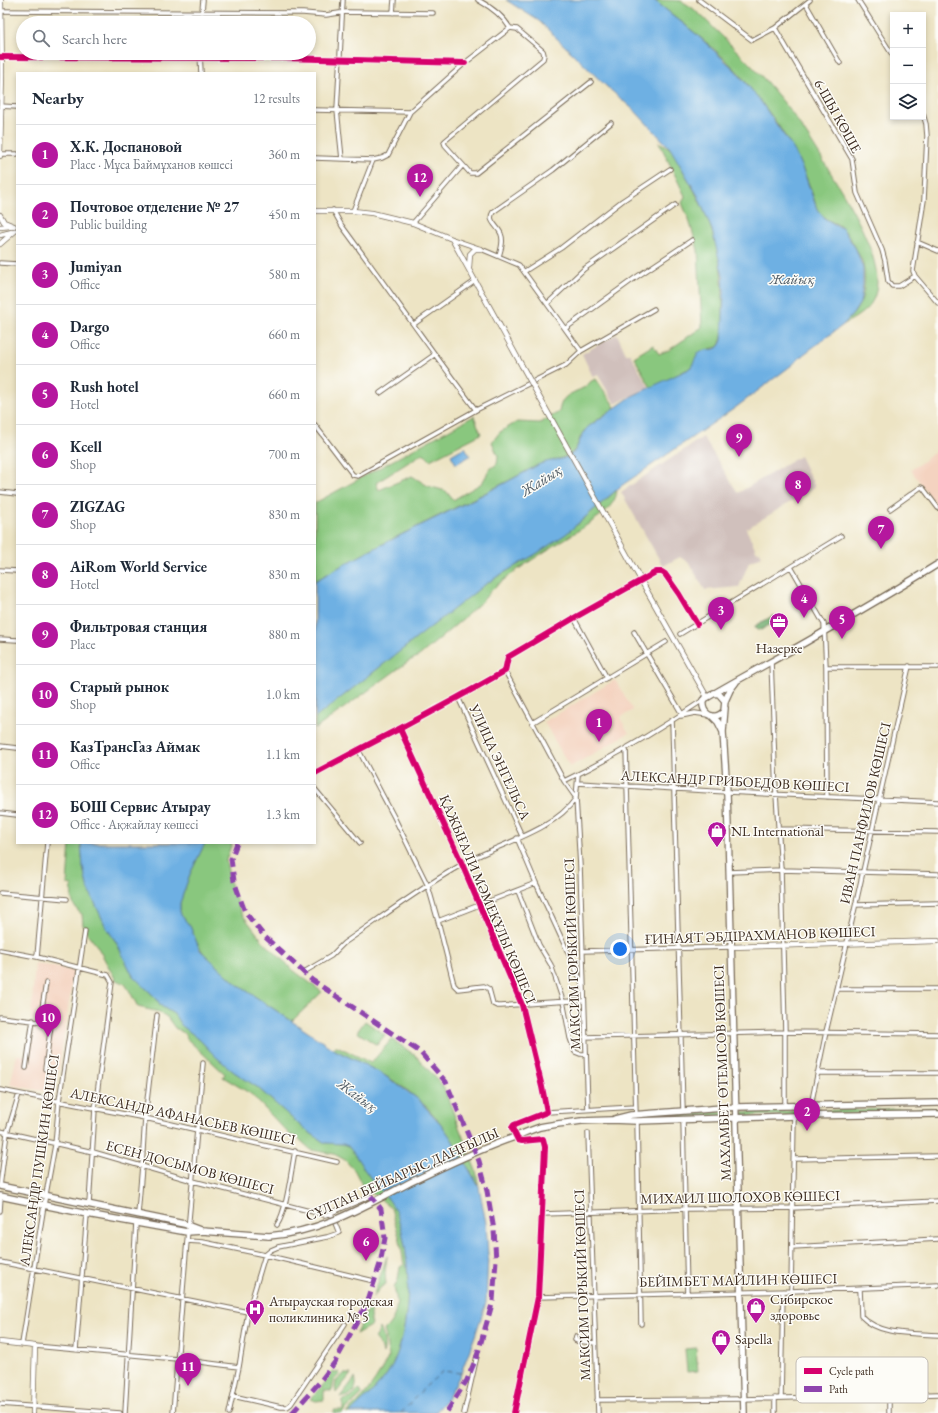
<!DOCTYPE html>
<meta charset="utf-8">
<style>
body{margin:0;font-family:"EB Garamond",serif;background:#f2f2f3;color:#1f2937}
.controls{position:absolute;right:12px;top:12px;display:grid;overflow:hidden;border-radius:0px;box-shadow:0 2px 6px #0003}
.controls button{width:36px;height:36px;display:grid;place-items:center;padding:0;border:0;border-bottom:1px solid #e0e1e3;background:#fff;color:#1f2937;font:20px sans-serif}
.you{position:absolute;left:620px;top:949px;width:14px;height:14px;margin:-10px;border:3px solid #fff;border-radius:50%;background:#1a73e8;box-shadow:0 0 0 6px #1a73e833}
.badge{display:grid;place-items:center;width:26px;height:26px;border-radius:50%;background:#b5179e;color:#fff;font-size:13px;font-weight:700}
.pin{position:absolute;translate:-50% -33px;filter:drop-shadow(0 1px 2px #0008)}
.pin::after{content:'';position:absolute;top:21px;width:14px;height:12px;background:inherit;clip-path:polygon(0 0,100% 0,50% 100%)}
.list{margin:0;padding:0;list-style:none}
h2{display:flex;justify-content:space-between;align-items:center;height:52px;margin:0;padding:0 16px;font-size:17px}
h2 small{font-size:13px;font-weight:400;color:#747a83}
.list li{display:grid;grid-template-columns:26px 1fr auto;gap:12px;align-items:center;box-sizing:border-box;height:60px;padding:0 16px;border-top:1px solid #e0e1e3}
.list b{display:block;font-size:15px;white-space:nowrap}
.list p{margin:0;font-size:13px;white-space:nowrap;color:#747a83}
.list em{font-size:13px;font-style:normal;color:#747a83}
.icon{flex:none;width:22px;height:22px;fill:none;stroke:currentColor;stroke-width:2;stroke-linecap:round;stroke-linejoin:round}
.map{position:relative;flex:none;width:938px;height:1413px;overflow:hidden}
.search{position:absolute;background:#fff;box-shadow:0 2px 6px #0003;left:16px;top:16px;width:300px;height:44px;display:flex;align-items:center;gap:10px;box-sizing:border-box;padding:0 14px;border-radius:22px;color:#747a83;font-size:15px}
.panel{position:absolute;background:#fff;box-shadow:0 2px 6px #0003;left:16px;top:72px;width:300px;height:772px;border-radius:0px}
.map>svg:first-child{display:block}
.built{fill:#f4d3c0}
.industrial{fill:#d0c0bc}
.green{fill:#89c77e;stroke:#62784e}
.forest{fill:#6eac6d;stroke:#546b46}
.water{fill:#6eb0e3;stroke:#546d80}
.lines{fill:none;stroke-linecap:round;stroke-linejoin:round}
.ferry{stroke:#4d5963;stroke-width:1;stroke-dasharray:5 4;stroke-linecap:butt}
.street-casing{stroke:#796b58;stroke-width:5.5}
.secondary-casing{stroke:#796b58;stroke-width:6}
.primary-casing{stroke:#796b58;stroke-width:8}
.street{stroke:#fff;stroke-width:3.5}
.secondary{stroke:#fff;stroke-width:4.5}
.primary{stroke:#fff;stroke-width:5.5}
.secondary-bridge-casing{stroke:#796b58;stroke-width:6;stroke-linecap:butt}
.primary-bridge-casing{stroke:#796b58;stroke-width:8;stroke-linecap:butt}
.secondary-bridge{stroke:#fff;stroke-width:4.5}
.primary-bridge{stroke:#fff;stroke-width:5.5}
.quiet{stroke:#8e44ad;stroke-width:5;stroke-dasharray:10 5;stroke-linecap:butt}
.cycleway-casing{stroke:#fdfcf7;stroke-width:8}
.cycleway{stroke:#d6006c;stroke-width:6}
.labels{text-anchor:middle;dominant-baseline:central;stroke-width:3;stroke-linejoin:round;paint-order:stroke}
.street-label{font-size:14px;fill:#3b2a1e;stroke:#fdfcf7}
.poi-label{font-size:14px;fill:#3b2a1e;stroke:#fdfcf7;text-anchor:start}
.water-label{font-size:15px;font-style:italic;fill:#4d5963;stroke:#fdfcf7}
.key{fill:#fdfcf7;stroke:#c3bdb6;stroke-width:1}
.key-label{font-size:11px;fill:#3b2a1e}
</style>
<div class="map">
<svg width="938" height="1413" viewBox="0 0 938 1413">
<rect width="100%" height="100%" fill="#fdfcf7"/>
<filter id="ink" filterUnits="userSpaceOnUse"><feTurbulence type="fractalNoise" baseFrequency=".025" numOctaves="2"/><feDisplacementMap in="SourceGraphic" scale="8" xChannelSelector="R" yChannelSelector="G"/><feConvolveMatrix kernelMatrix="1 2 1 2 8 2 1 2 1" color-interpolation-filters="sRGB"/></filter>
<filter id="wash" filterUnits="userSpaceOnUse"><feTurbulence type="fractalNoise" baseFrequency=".012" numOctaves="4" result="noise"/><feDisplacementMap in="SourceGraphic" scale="16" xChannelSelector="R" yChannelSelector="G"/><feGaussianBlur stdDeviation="0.9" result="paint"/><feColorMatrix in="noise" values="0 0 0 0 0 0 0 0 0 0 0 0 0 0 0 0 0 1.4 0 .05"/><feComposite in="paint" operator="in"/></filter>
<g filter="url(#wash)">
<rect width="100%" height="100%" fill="#ede4c4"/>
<!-- built -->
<path class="built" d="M938 450V508L911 470Z
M615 680 633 710 620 718 629 733 570 767 544 722Z
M35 963 74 971 55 1093 10 1085 17 1055H29L36 1020 31 1018Z"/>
<!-- industrial -->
<path class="industrial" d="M617 334 626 354H630L649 387 615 404 598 375 593 377 582 354Z
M703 437 738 493 800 456 815 487 746 529 757 552 760 551 762 556 749 562 739 587 705 590 689 563 680 557 663 566 621 492Z"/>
<!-- green -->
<path class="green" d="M654 0C660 0 676 0 681 1 696 8 708 23 720 34 739 53 759 72 776 93 795 115 810 140 826 165 844 195 878 248 877 283 876 307 861 314 843 325 849 319 856 312 860 303 865 292 866 273 862 261 860 256 857 252 855 247 852 241 848 234 843 229 835 220 825 223 817 209 804 163 784 130 754 93 748 85 742 76 735 69 710 44 682 22 654 0Z
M659 142C662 144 666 145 669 148 675 152 681 168 685 174 713 222 724 258 723 314 723 325 724 338 718 347L701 351 690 368 651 388 634 357 653 345 659 354 669 350 702 327 698 250 689 220 682 203 685 196Z
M596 379 615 407C605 415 592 422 584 431 578 438 579 449 570 454 559 461 547 460 536 466 463 506 386 539 315 581V503L474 416 481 434 430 460 423 453 376 483 379 490 412 476 428 486 446 491 453 500 482 483 490 469 497 464 498 456 492 442 500 432 517 422 540 423 559 412C562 394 570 395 583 388 590 385 587 382 596 379Z
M617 490C616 507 597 518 584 527 554 546 523 564 496 586 489 592 485 599 479 604 460 622 439 639 419 656L409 661 315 729V718L483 586 495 578 536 554 566 534Z
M70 843H81L83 867 87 886 106 927 116 942 133 976 156 998 161 1006 174 1014 181 1025 200 1040 215 1056 234 1072 257 1087 303 1128 325 1143 343 1144 348 1146C356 1155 362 1167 369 1176 377 1187 389 1197 395 1210 413 1251 413 1332 389 1371 381 1385 362 1401 350 1413H346C366 1396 377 1379 389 1356 386 1348 387 1338 384 1330 397 1318 399 1304 394 1288L398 1280 400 1267 404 1265 400 1240 391 1208 378 1197 364 1189 355 1171 345 1160 334 1154 311 1150 297 1137 290 1135 251 1094 223 1077 225 1074 187 1039 184 1033 175 1028 167 1017 159 1012 138 1007 129 990 125 984 116 980 97 946 89 936 83 925 82 914C71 907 71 897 72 885L67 884Z
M205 843H232L226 860 231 888 242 914 262 940 293 970 322 992 292 1021 238 985 204 954 197 943 190 926 181 915 180 911V903L190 874Z
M365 1021 385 1035 377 1045 357 1032Z
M392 1039 416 1056 443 1086 476 1171 479 1187C462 1156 445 1122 418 1099 393 1077 362 1063 333 1049L335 1046H337L371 1063Z
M938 1108V1112L743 1116V1112Z
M731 1111V1115L664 1118 663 1115Z
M387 1256 385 1273 386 1284 381 1287 373 1297Z
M371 1302 370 1316 372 1325 356 1334Z
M380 1328C384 1337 386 1344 383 1353L381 1346 375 1339Z
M696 1348 698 1371 687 1372 685 1349Z
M333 1372 336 1373 339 1372 340 1374 334 1380 332 1391H324V1400L316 1401 310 1399 320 1389Z
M344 1374H351L336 1393 335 1388 336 1381Z
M355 1378C359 1389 351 1398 340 1397Z
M360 1390 362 1394 342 1413H334V1410H343V1400L351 1398 357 1391Z"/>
<!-- forest -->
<path class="forest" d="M774 615 778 620 761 630 756 628 755 626Z"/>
<!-- water -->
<path class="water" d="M506 0H654L696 34 735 70 759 99 794 150 805 175 817 209 824 218 843 229 856 249 863 268V285L860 303 853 314 843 325 804 354 792 365 735 408 621 486 566 534 536 554 495 578 483 586 315 718V581C386 539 464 507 536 466 547 459 563 462 573 453 580 445 580 434 588 427L632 396 687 370 691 367 699 352C710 347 717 354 722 340L724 292 723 276 712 230 698 196 670 148 635 111 606 86 539 21Z
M465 447 470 456 456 464 451 455Z
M81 843H205L190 874 180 903V911L181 915 190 926 200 950 238 985 333 1049 381 1073 418 1099 441 1124 451 1138 479 1187 486 1223 488 1255 486 1303 475 1336 461 1373 448 1398 435 1413H350C362 1401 381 1385 389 1371 413 1332 413 1251 395 1210 389 1197 377 1187 369 1176 362 1167 356 1155 348 1146L343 1144 325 1143 303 1128 257 1087 234 1072 215 1056 200 1040 181 1025 174 1014 161 1006 156 998 133 976 116 942 106 927 87 886 83 867Z"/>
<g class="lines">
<!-- ferry -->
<path class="ferry" d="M401 1413 424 1388 443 1371 461 1373"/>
</g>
</g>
<g filter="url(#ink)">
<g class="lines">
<!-- street casing -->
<g class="street-casing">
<path id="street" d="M478 0C491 7 503 16 510 28
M699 0 752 40 775 28 810 0
M858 0 893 56
M806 4 840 63
M0 11 303 13 326 15 346 12 433 13
M393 13 394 0
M201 23 203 0
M775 28 852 159 857 193 882 250 885 261 888 281 892 286H899L915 276
M200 53 201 73
M1 57 282 58 465 63
M0 106 17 107
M315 110 410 112
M923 114 926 124 927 136 924 200 913 271 915 276 938 303
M0 154H17
M315 158 373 160
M342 159 337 110 343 0
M463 165 445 145 444 142 446 140 543 59 544 55 543 51 517 29 510 28
M333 210 342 226C387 287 430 349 476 410
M353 211 373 160 382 158 388 155 410 112 465 63 510 28
M413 223 463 165 470 173H476L591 82
M452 239 481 249 519 265 581 351
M917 242 938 251
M499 256C501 249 504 241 501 234 498 226 487 221 493 212L553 170 611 123
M0 263 17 264
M525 271 561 248 622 201 670 169
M548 303 584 269 675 205
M414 324 475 281
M566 328 635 278 692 240
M380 393 434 355
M315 425 353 475 358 476 476 410 566 365 581 351 654 309
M0 492 17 494
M890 509 921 487 923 488 938 508
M791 567 824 624 826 667 827 797
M0 570 17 571
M574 618 607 678
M634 632 682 714
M680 634 841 536
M0 639 17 640
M771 661 776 794 781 870 785 1032V1106
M826 667H938
M458 697 522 836
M681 716 695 713 708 715
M672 720 683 1111
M532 723 666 642
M400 729 462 864 522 1005 542 1087 547 1112 514 1125 512 1128 518 1140 522 1141 543 1139 545 1147 538 1297 514 1413
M0 746 17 748
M626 748 636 1115
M358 749 394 817 428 886 438 921 454 985 458 989 484 986 489 989 493 1004 497 1006C526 1005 555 1000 584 1001
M315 773C343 758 371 743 399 729 435 710 470 691 505 671L508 657 574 618 656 572H662L665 574 679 594 697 624
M578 775 576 798 580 866 588 1109
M564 781C612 758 659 730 703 700
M578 783 727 792 938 802
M315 789 360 843
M0 813 17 815
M778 829 938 832
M517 838 536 883 583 985
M729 872 781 870 938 874
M518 891 539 945 551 965 563 1001 570 1038 575 1052 580 1054H586
M0 893 67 899
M856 905 938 903
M438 921 536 883
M0 950 37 957 108 975 112 982 95 1109 89 1204
M583 951 730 947
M37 957 47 843
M304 972 331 956 344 943C382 917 420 888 461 865 496 844 552 833 576 798L564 781 505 671
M836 989H938
M0 1017 50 1023 51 1025 45 1069
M40 1021 46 983
M585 1037 785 1032 938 1034
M26 1068 33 1020
M817 1073H938
M0 1090 145 1118 337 1162
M811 1105 826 1032 847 943 909 666
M547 1112 635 1107
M683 1120 687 1293
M637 1121 641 1324
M0 1131 93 1152 193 1181 325 1215 331 1213 371 1196
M588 1133 598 1413
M794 1159 938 1156
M0 1186 7 1133 19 1094
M0 1211 1 1196
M138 1214 142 1166 145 1118 157 1015
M543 1214 686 1209 792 1208 938 1201
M277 1225C287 1210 291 1171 295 1151
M187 1241 203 1242 265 1255 374 1281
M792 1247 938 1239
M0 1262 248 1312
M860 1289 861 1316C880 1336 913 1333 938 1335
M791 1291 794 1116
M538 1297 791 1291 938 1285
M576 1336 575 1340 577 1341 595 1343
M22 1344 44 1205 55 1145 59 1101 85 931
M35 1346 177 1359 239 1367
M76 1350 87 1214
M233 1396 281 1407H287L291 1404 345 1324
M775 1398V1413
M781 1398 783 1291
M597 1400 744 1399 938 1394
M0 1404 120 1413
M125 1413 136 1223
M173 1413C182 1296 192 1180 203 1063
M229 1413 239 1367 248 1312 265 1255 271 1250 278 1247 327 1237 339 1233 331 1213
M464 1413 477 1356
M889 1413V1395"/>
</g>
<!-- secondary casing -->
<g class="secondary-casing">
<path id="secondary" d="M0 156 2 75 1 0
M315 211H353L372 213 413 223 452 239 522 366
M0 215 4 222 14 226
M0 227 11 226
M0 235 12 232
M0 244 15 231
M469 268 470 254 475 249H481
M647 591 707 697
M730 947 938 941
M0 1342 35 1346 33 1413"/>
</g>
<!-- primary casing -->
<g class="primary-casing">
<path id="primary" d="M714 693 719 694 725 701 724 711C714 722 701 714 703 700 743 676 785 655 825 631 863 609 901 587 938 564
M725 701 730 690 736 682
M725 708 723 732 727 792 744 1413
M712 716 718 722 723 732
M615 1119 631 1115 736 1107 938 1103
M582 1121 611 1120 637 1121 794 1116 938 1114
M0 1186 184 1224 200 1230
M0 1196 87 1214 187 1232 202 1231 269 1236"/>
</g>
<!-- street -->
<use href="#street" class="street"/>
<!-- secondary -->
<use href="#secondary" class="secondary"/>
<!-- primary -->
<use href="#primary" class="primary"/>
<!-- secondary-bridge casing -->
<g class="secondary-bridge-casing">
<path id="secondary-bridge" d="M522 366 647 591"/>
</g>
<!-- primary-bridge casing -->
<g class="primary-bridge-casing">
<path id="primary-bridge" d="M269 1236C321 1232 363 1207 409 1183 443 1167 477 1150 512 1138 521 1134 531 1130 540 1127 554 1124 568 1123 582 1121"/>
</g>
<!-- secondary-bridge -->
<use href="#secondary-bridge" class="secondary-bridge"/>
<!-- primary-bridge -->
<use href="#primary-bridge" class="primary-bridge"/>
<!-- quiet -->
<path class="quiet" d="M237 843 231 859 234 881 245 912 264 936 312 980 420 1052 446 1082 479 1161 487 1191 494 1230 496 1260 493 1301 477 1356 467 1380 446 1413
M292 1413 319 1383 335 1362 364 1309 369 1298 380 1264 385 1238 381 1209 371 1196"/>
<!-- cycleway casing -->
<g class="cycleway-casing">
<path id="cycleway" d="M0 57 282 58 465 63
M400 729 462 864 522 1005 542 1087 547 1112 514 1125 512 1128 518 1140 522 1141 543 1139 545 1147 538 1297 514 1413
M315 773C343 758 371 743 399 729 435 710 470 691 505 671L508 657 574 618 656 572H662L665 574 679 594 697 624"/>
</g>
<!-- cycleway -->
<use href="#cycleway" class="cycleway"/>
</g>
</g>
<!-- icons -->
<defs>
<g id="office-pin" transform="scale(1)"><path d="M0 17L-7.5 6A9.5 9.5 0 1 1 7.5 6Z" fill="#b5179e" stroke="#fdfcf7"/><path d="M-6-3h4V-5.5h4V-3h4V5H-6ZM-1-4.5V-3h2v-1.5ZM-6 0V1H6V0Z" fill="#fff"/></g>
<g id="shop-pin" transform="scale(1)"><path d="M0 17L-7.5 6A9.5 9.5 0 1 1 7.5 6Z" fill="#b5179e" stroke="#fdfcf7"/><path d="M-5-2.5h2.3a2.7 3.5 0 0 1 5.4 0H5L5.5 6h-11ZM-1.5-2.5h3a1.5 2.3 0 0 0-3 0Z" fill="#fff"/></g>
<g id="hospital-pin" transform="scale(1)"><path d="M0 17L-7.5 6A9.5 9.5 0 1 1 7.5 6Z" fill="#b5179e" stroke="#fdfcf7"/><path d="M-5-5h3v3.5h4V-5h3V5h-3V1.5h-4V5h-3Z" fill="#fff"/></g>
</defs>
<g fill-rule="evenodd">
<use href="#office-pin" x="779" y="622"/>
<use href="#shop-pin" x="717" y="831"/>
<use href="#shop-pin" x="756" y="1307"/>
<use href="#hospital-pin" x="255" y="1309"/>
<use href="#shop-pin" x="721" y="1339"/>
</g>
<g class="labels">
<!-- street labels -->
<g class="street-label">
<text transform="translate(838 116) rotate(61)">6-ШЫ КӨШЕ</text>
<text transform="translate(500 762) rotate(65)">УЛИЦА ЭНГЕЛЬСА</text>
<text transform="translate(735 781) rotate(3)">АЛЕКСАНДР ГРИБОЕДОВ КӨШЕСІ</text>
<text transform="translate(865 813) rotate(-77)">ИВАН ПАНФИЛОВ КӨШЕСІ</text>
<text transform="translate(488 899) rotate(67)">ҚАЖЫҒАЛИ МӘМЕКҰЛЫ КӨШЕСІ</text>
<text transform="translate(760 935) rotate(-2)">ҒИНАЯТ ӘБДІРАХМАНОВ КӨШЕСІ</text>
<text transform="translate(572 954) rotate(-92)">МАКСИМ ГОРЬКИЙ КӨШЕСІ</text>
<text transform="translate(722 1073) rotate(-92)">МАХАМБЕТ ӨТЕМІСОВ КӨШЕСІ</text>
<text transform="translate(183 1116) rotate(12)">АЛЕКСАНДР АФАНАСЬЕВ КӨШЕСІ</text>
<text transform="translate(39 1160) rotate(-82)">АЛЕКСАНДР ПУШКИН КӨШЕСІ</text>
<text transform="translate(190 1167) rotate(15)">ЕСЕН ДОСЫМОВ КӨШЕСІ</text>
<text transform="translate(402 1174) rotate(-24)">СҰЛТАН БЕЙБАРЫС ДАҢҒЫЛЫ</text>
<text transform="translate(740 1197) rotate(-1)">МИХАИЛ ШОЛОХОВ КӨШЕСІ</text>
<text transform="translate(738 1280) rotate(-1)">БЕЙІМБЕТ МАЙЛИН КӨШЕСІ</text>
<text transform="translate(582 1285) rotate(-92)">МАКСИМ ГОРЬКИЙ КӨШЕСІ</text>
</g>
<!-- poi labels -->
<g class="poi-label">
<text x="779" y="648" text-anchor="middle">Назерке</text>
<text x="731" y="831">NL International</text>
<text x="770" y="1299">Сибирское<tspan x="770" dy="16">здоровье</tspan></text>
<text x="269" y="1301">Атырауская городская<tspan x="269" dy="16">поликлиника № 5</tspan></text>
<text x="735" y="1339">Sapella</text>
</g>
<!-- water labels -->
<g class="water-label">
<text x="792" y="278">Жайық</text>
<text transform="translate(541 480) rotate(-32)">Жайық</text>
<text transform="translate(358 1095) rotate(37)">Жайық</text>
</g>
</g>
<!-- legend -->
<rect x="796" y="1357" width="132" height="46" rx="6" class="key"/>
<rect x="804" y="1368" width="18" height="6" fill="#d6006c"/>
<rect x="804" y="1386" width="18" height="6" fill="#8e44ad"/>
<g class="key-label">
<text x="829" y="1375">Cycle path</text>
<text x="829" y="1393">Path</text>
</g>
</svg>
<div class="controls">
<button>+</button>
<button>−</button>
<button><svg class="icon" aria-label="layers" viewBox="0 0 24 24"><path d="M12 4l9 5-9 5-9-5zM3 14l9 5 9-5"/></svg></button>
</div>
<div class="you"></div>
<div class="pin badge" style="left:599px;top:742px">1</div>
<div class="pin badge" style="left:807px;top:1131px">2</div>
<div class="pin badge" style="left:721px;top:630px">3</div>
<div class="pin badge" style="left:804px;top:618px">4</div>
<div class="pin badge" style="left:842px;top:639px">5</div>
<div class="pin badge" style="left:366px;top:1261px">6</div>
<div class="pin badge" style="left:881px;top:549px">7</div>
<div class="pin badge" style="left:798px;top:504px">8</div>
<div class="pin badge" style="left:739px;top:457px">9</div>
<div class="pin badge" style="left:48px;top:1037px">10</div>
<div class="pin badge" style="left:188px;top:1386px">11</div>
<div class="pin badge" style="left:420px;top:197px">12</div>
<div class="search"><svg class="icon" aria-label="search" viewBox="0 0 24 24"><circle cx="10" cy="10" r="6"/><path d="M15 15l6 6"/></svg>Search here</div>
<section class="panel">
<h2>Nearby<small>12 results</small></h2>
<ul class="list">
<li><span class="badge">1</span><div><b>Х.К. Доспановой</b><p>Place · Мұса Баймұханов көшесі</p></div><em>360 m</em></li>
<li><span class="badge">2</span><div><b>Почтовое отделение № 27</b><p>Public building</p></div><em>450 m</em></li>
<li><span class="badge">3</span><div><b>Jumiyan</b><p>Office</p></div><em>580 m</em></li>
<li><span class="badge">4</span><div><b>Dargo</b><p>Office</p></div><em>660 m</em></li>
<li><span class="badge">5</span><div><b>Rush hotel</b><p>Hotel</p></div><em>660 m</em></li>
<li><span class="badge">6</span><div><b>Kcell</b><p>Shop</p></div><em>700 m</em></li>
<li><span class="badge">7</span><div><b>ZIGZAG</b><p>Shop</p></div><em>830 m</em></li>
<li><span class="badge">8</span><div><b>AiRom World Service</b><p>Hotel</p></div><em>830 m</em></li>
<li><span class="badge">9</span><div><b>Фильтровая станция</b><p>Place</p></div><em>880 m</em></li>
<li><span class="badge">10</span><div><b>Старый рынок</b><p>Shop</p></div><em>1.0 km</em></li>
<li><span class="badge">11</span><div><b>КазТрансГаз Аймак</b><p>Office</p></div><em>1.1 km</em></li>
<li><span class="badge">12</span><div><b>БОШ Сервис Атырау</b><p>Office · Ақжайлау көшесі</p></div><em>1.3 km</em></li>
</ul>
</section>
</div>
